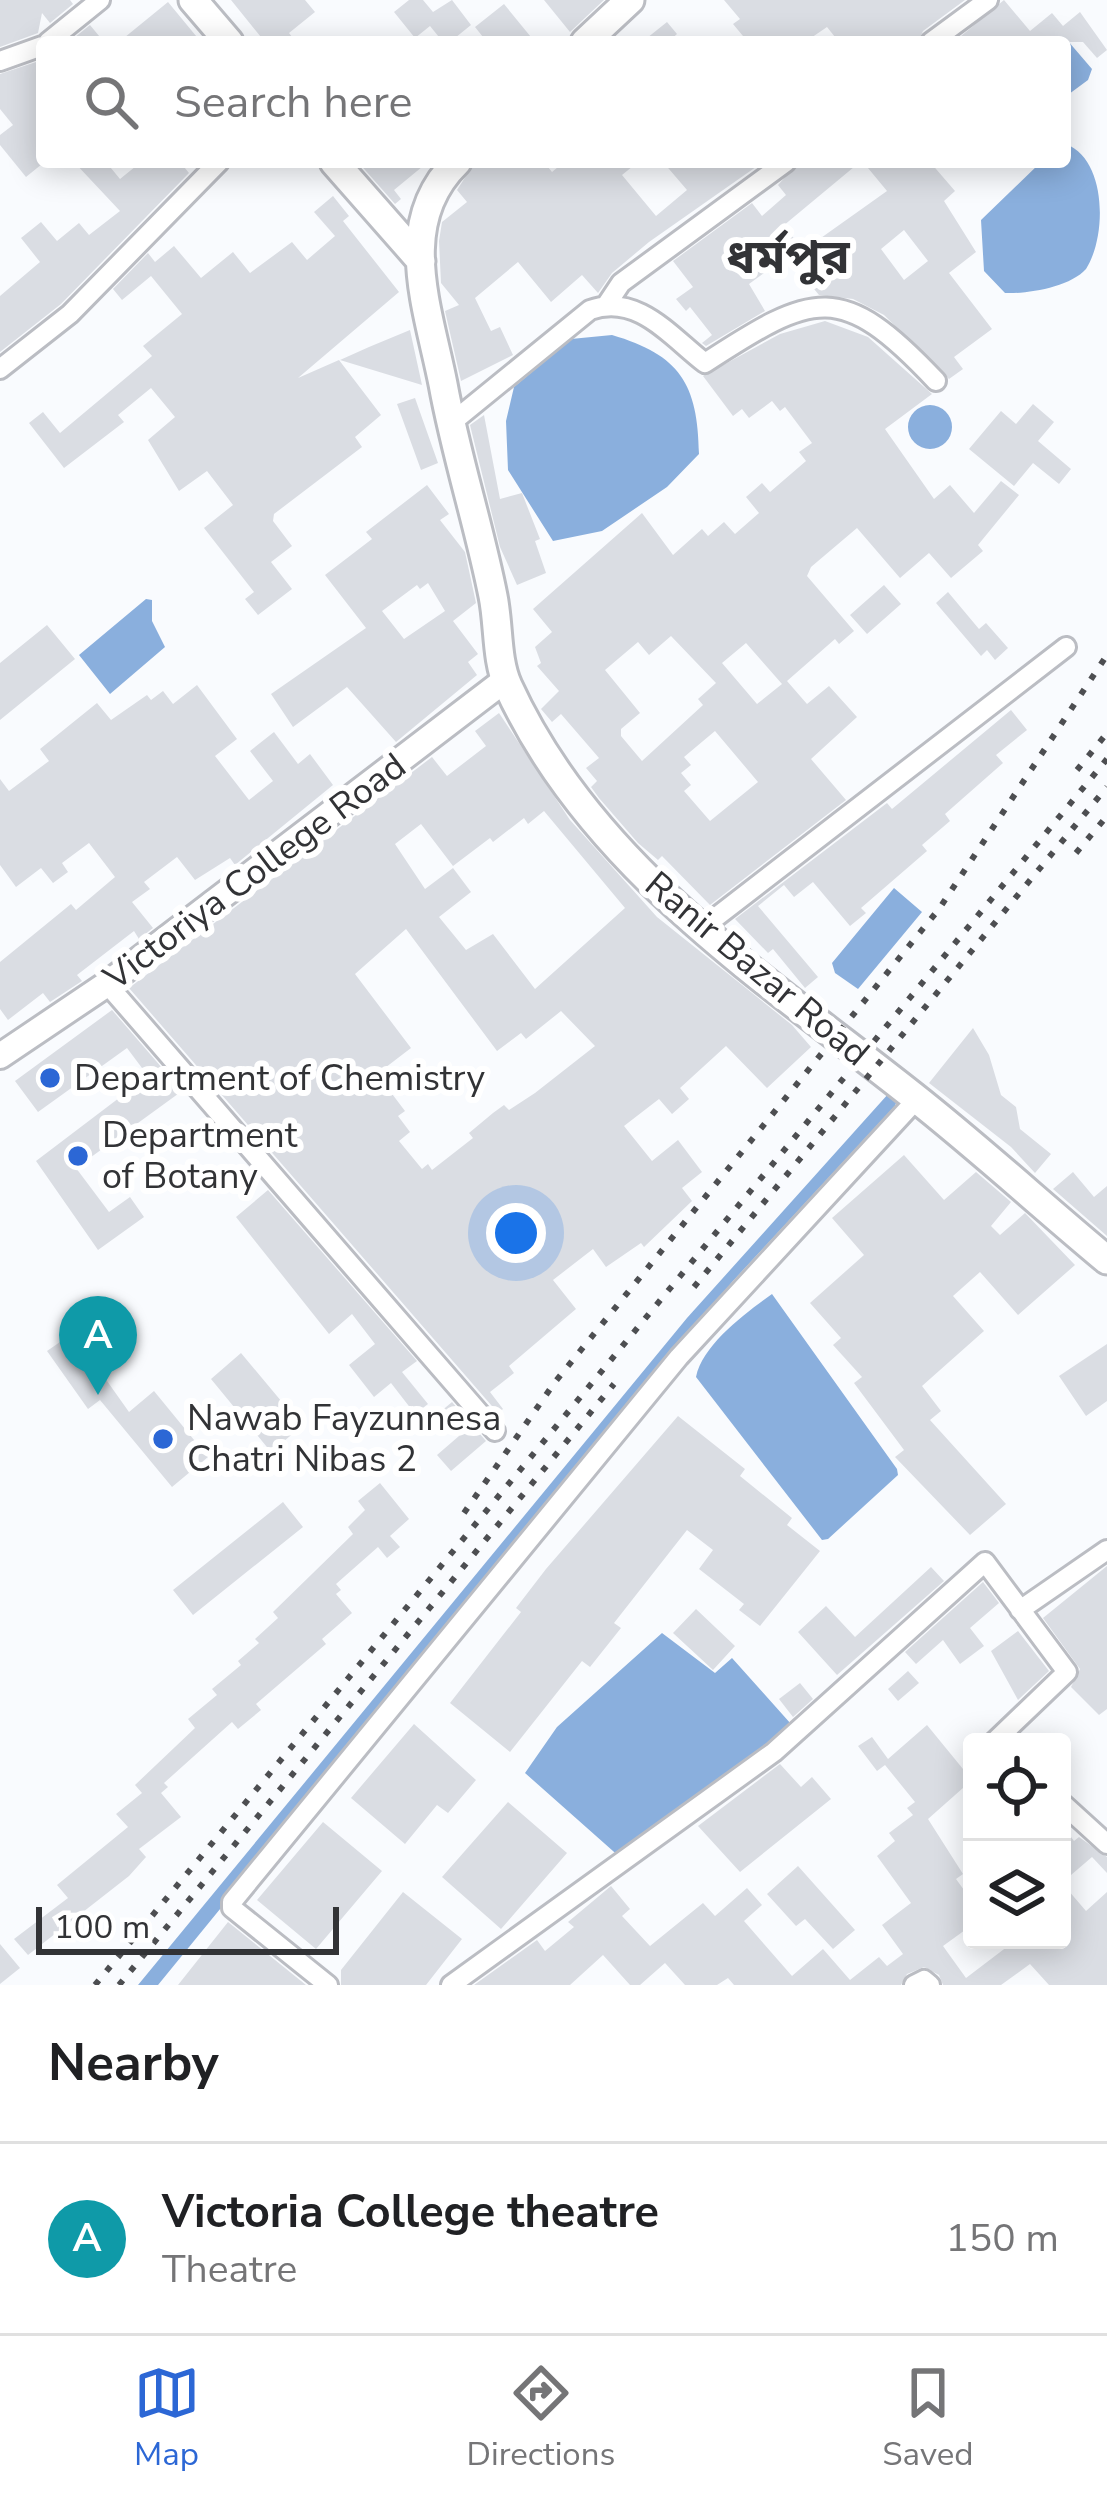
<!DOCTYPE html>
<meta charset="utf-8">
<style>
body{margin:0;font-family:"Nunito Sans","Noto Sans Bengali",sans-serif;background:#f6f6f6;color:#202124}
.controls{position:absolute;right:36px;bottom:36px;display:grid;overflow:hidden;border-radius:12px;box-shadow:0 6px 30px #0003}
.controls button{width:108px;height:108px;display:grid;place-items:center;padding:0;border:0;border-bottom:3px solid #e0e0e0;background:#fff;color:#202124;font:60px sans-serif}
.scale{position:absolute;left:36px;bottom:30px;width:303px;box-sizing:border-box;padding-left:12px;border:6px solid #323336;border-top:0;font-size:33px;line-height:42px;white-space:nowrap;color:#323336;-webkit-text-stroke:9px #fff;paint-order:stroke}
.you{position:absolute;left:516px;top:1233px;width:42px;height:42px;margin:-30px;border:9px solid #fff;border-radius:50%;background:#1a73e8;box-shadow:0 0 0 18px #1a73e833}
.badge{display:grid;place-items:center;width:78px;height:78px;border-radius:50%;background:#2c67d5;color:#fff;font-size:39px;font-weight:700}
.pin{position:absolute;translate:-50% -99px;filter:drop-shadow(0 3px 6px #0008)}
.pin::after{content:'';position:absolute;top:63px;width:42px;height:36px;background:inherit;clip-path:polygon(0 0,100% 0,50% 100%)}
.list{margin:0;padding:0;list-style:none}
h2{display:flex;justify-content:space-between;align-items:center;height:156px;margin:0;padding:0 48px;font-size:51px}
h2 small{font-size:39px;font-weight:400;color:#757577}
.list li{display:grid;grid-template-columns:78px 1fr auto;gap:36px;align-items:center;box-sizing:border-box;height:192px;padding:0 48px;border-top:3px solid #e0e0e0}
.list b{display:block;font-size:45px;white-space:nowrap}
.list p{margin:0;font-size:39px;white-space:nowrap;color:#757577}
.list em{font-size:39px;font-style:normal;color:#757577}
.icon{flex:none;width:66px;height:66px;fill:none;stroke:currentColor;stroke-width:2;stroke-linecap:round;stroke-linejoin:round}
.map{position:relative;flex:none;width:1107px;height:1985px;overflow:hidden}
.search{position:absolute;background:#fff;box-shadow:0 6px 30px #0003;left:36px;right:36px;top:36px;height:132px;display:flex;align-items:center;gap:30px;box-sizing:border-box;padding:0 42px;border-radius:12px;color:#757577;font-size:45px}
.sheet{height:348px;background:#fff}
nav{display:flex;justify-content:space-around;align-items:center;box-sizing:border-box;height:168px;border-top:3px solid #e0e0e0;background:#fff;font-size:33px;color:#757577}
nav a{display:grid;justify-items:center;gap:6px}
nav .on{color:#2c67d5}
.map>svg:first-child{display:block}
.water{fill:#8aafdd}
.building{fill:#dadde3;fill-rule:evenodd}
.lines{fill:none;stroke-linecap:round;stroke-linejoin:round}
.minor-casing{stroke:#bbbdc3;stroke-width:24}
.tertiary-casing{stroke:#bbbdc3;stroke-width:30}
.secondary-casing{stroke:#bbbdc3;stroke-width:33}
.minor{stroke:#fff;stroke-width:18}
.tertiary{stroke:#fff;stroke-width:24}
.secondary{stroke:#fff;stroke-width:27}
.rail{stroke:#4d4e51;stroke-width:6;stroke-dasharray:6 12;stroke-linecap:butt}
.poi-dot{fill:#2c67d5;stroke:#fff;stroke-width:4.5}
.labels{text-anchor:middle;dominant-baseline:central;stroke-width:12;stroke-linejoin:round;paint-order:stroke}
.street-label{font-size:36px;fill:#323336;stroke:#fff}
.poi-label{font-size:36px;fill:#323336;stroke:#fff;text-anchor:start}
.district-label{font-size:48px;font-weight:bold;fill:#323336;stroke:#fff}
</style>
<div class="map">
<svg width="1107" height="1985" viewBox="0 0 1107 1985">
<rect width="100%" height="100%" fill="#f9fbfe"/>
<!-- water -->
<path class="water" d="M1068 41 1092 69 1088 80 1065 97Z
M1066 144C1107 160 1107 236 1086 269 1070 287 1028 294 1005 293L984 271 981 220 1041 162H1065Z
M612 335C680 355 698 384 699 454L667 487 602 531 553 541 508 470 506 421 514 387 571 339Z
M908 427a22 22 0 1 1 44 0a22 22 0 1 1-44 0Z
M146 599 152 600V621L165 647 110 694 79 655Z
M894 888 922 912 858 989 835 973 832 963Z
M889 1093 897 1100 895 1106 733 1281 158 1985H138L687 1318Z
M772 1294 897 1469 898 1475 828 1539 822 1540 696 1377C703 1344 746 1313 772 1294Z
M662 1633 715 1673 732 1658 791 1724 788 1733 622 1859 525 1773 557 1727Z"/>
<!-- building -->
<path class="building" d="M0 0H70L73 4 50 23 42 13 38 33 0 47Z
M231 0H305L315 12 289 33 296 42H265Z
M409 0H423L433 12 452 0 471 25 450 42H443L430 26 415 38 394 12Z
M544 0H604L570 32Z
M724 0H965L923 31 918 42H839L827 27 805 42H748L733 24 740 19Z
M1004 0 1030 31 1052 13 1063 26 1080 12 1107 50 1097 58 1083 42H954Z
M168 2 201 42H119Z
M504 4 535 42H487L475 27Z
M667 22 677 34 668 42H642Z
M90 25 104 42H69Z
M42 60V164L26 177 0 145V135L13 125 0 109V74Z
M74 162H106L120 179 141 162H180L189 173 61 304 0 352V296L40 262 21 238 41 222 57 241 79 223 89 235 120 211Z
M358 162H428L394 190 401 199 395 204Z
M475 162H544L552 172 564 162H638L622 175 656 216 687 190 663 162H763L649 242 612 273 598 293 582 275 551 302 518 262 475 298 491 331 500 327 513 355 461 381 445 311 459 305 441 283 439 241 442 222 467 202 457 190Z
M799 162H860L783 226 804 250 887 191 863 162H930L955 191 944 201 976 252 949 273 992 329 954 357 963 369 949 379 884 315 853 299 819 295 787 256 749 284 765 311 706 346 702 343 712 335 690 307 686 311 676 299 693 287 673 261 752 203 762 216 786 195 778 185ZM904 230 928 261 904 280 881 249Z
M333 196 349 216 343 221 399 292 298 378 339 360 381 415 355 437 362 447 274 514 273 521 292 546 271 562 292 589 258 615 245 599 254 592 204 528 233 505 207 471 179 491 148 440 175 417 151 388 118 415 124 422 64 468 29 423 43 412 60 433 152 356 143 346 182 314 151 276 122 300 113 289 148 253 155 262 174 246 201 278 233 252 250 273 292 242 307 260 335 236 314 212Z
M825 321 868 337 932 394 885 429 934 499 950 485 974 513 1001 481 1019 495 978 545 983 551 951 578 929 553 900 578 857 528 811 567 807 576 854 631 839 644 835 639 787 681 807 704 829 686 857 717 811 759 846 800 710 905 662 856 658 860 638 843 599 798 591 787 597 781 586 768 599 758 561 714 552 722 541 709 559 691 537 666 541 663 535 647 552 632 533 609 642 513 673 555 702 529 708 536 724 522 735 534 759 513 746 497 762 483 770 492 806 461 799 452 812 443 785 407 780 411 772 401 749 418 742 409 733 416 703 376 780 334ZM671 636 716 683 698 699 703 705 642 761 621 736V729L640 713 605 670 638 642 649 655ZM746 643 782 684 757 704 722 663ZM715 731 758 782 710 821 684 791 691 785 681 773 691 765 684 757Z
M410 330 422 385 340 360 369 347Z
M415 398 438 463 421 470 397 404Z
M1033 404 1054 422 1038 441 1071 469 1059 484 1033 463 1014 486 969 449 1001 411 1016 424Z
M484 415 500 499 522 493 540 539 535 541 546 573 517 585 500 547 470 425Z
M427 485 449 514 440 520 465 552 476 603 453 621 478 654 468 662 477 675 396 742 347 687 293 727 271 694 366 628 325 575 372 539 366 532ZM428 583 445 611 404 639 382 611 417 585 420 589Z
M884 585 901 604 867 634 850 615Z
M948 592 979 629 986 623 1008 648 995 660 987 650 981 656 936 603Z
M47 625 75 659 0 720V663Z
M197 685 237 739 215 756 249 800 273 781 250 751 274 732 298 764 310 754 333 785 235 865 230 858 195 880 177 857 144 882 150 889 132 902 153 928 139 939 134 931 77 975 82 981 50 1002 43 993 8 1020 0 1009V962L71 904 76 910 115 877 89 843 62 863 68 872 53 883 41 868 16 887 0 865V779L9 791 49 761 40 749 97 703 111 720 147 695 151 700 163 691 173 704Z
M1011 710 1027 730 996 755 1003 763 945 814 950 821 922 845 927 851 861 908 866 913 850 926 813 882 794 897 784 885 758 906 818 977 805 988 773 949 768 953 735 919 887 803 892 809Z
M499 713 570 820 657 917 792 1025 811 1047 767 1088 726 1046 680 1088 689 1099 672 1114 659 1099 624 1126 652 1161 678 1140 702 1172 682 1188 692 1201 644 1247 641 1243 606 1267 593 1249 553 1280 576 1309 509 1366 514 1373 490 1392 503 1409 498 1413 129 988 432 757 447 776 486 746 475 731ZM544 811 625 908 535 989 493 934 466 950 439 917 471 892 453 868 425 889 395 844 421 824 453 866 490 838 493 842 524 818 528 824ZM406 929 497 1051 521 1033 526 1039 561 1011 595 1046 535 1093 509 1110 504 1105 493 1113 469 1133 473 1138 432 1170 428 1164 422 1169 399 1141 410 1132 398 1116 405 1111 377 1074 411 1048 355 974Z
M112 1010 182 1091 76 1168 109 1212 130 1197 144 1217 98 1250 36 1161 148 1076 127 1048 38 1112 15 1081Z
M973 1028 989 1055 1001 1095 1016 1107 1020 1129 1051 1154 1035 1173 1011 1147 929 1083Z
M904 1155 944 1200 976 1172 1011 1202 991 1226 1000 1235 1025 1213 1075 1265 1018 1315 980 1272 953 1296 984 1331 922 1386 941 1411 930 1420 1006 1504 970 1535 895 1457 904 1450 854 1383 862 1377 833 1345 841 1338 810 1303 864 1255 832 1218Z
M1073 1172 1094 1197 1107 1186V1236L1053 1189Z
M268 1190 417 1361 402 1372 428 1404 415 1414 391 1383 374 1397 349 1365 375 1344 352 1314 329 1334 236 1217Z
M73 1333 129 1412 154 1391 208 1457 172 1487 100 1400 88 1409 47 1351Z
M1107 1344V1401L1086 1416 1059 1376Z
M241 1353 302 1426 271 1452 211 1379Z
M452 1402 486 1441 451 1471 437 1455 459 1436 439 1413Z
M678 1416 745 1469 740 1476 792 1518 787 1525 820 1551 760 1626 739 1610 744 1604 699 1569 713 1550 687 1530 614 1623 621 1628 590 1667 582 1661 510 1752 450 1703 521 1612 516 1608 546 1569Z
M380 1483 409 1519 390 1536 400 1547 387 1558 378 1547 336 1584 341 1590 336 1594 352 1613 322 1639 326 1644 256 1704 261 1710 238 1729 232 1722 164 1783 168 1787 161 1793 181 1817 139 1849 146 1857 129 1876 28 1955 14 1939 68 1898 57 1885 128 1827 116 1814 142 1793 135 1785 195 1728 188 1719 217 1695 212 1689 241 1665 238 1661 259 1643 255 1639 278 1618 273 1612 353 1534 348 1527 365 1510 358 1501Z
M283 1502 303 1527 193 1615 173 1590Z
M1107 1566V1709L1099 1715 1071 1687 1080 1669 1043 1618Z
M931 1567 944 1581 837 1675 798 1632 826 1606 855 1637Z
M983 1582 999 1603 970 1628 984 1646 960 1664 943 1640 916 1664 905 1652Z
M696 1609 735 1646 713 1670 673 1633Z
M1018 1631 1049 1671 1018 1700 991 1651Z
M908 1671 919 1683 898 1701 888 1689Z
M800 1683 813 1699 793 1717 779 1699Z
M414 1724 476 1780 448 1813 437 1805 405 1844 351 1798Z
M927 1725 972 1780 928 1819 963 1874 956 1879 972 1901V1925L943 1946 966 1978 1016 1940H1062V1883L1086 1911 1107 1892V1985H1049L1030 1964 1001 1985H943L939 1975 924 1967 907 1974 901 1985H734L728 1978 717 1985H685L665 1963 640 1985H630L603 1955 570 1985H474L537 1940 545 1951 574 1927 568 1922 611 1886 630 1909 622 1916 650 1946 703 1903 715 1916 747 1888 762 1905 744 1921 792 1976 823 1949 850 1980 879 1957 887 1966 903 1954 882 1925 911 1903 877 1856 895 1841 889 1833 913 1815 907 1808 915 1802 885 1765 877 1771 858 1746 872 1737 888 1759Z
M780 1764 801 1787 812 1777 831 1799 740 1872 698 1826Z
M508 1802 567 1853 501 1929 442 1877Z
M323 1822 382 1871 316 1949 257 1900Z
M1062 1825 1074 1841 1079 1837 1107 1857V1873L1092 1857 1071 1875 1062 1866Z
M798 1866 855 1930 833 1949 805 1919 796 1926 767 1894Z
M403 1892 462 1939 426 1985H341V1970Z
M228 1922 306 1985H178Z
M0 1944 20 1968 0 1984Z"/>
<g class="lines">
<!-- minor casing -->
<g class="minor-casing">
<path id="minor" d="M48 42 100 0
M931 42 988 0
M0 61 42 46
M607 304 621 283 786 162
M0 369 70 314 219 162
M450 424 590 310C638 293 671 337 705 363 814 292 841 280 936 381
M702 928 1066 647
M107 984 495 1431
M1020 1610 1107 1550
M1062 1803 1107 1844
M328 1985 232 1908V1902L679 1357 917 1099
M451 1985 774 1752 985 1562 1067 1672 994 1742
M914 1985 924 1980 930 1985"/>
</g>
<!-- tertiary casing -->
<g class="tertiary-casing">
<path id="tertiary" d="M0 1056 107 984 505 680"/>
</g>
<!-- secondary casing -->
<g class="secondary-casing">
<path id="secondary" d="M193 0 229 42
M585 42 630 0
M334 162 421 261
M457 162C394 223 428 308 443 384 456 456 479 525 493 596 499 625 496 660 508 686 590 866 763 977 913 1096 979 1148 1042 1206 1107 1260"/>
</g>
<!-- minor -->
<use href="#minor" class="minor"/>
<!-- tertiary -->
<use href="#tertiary" class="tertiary"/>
<!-- secondary -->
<use href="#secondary" class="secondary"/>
<!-- rail -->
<path class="rail" d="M1077 770 1107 733
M1076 853 1107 816
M694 1287 1107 787
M464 1513 555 1382 939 909 1107 655
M95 1985 1107 759
M119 1985 614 1384"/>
</g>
<!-- markers -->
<g class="poi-dot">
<circle cx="50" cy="1078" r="12"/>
<circle cx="78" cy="1156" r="12"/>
<circle cx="163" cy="1439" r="12"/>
</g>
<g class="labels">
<!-- street labels -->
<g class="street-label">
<text transform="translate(255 872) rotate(-37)">Victoriya College Road</text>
<text transform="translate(757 969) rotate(40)">Ranir Bazar Road</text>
</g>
<!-- poi labels -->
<g class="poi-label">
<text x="74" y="1078">Department of Chemistry</text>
<text x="102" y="1135">Department<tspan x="102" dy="41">of Botany</tspan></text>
<text x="187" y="1418">Nawab Fayzunnesa<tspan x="187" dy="41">Chatri Nibas 2</tspan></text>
</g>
<!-- district labels -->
<g class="district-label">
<text x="788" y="257">ধর্মপুর</text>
</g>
</g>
</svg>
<div class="controls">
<button><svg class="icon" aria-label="locate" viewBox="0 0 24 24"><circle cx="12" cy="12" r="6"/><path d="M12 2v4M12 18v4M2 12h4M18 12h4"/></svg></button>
<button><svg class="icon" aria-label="layers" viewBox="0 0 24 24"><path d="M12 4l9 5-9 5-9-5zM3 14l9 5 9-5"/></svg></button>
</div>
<div class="scale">100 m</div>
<div class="you"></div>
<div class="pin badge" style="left:98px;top:1395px;background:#0f9aa8">A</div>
<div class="search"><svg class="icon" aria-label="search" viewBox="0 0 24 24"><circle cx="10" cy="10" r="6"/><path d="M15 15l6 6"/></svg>Search here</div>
</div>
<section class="sheet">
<h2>Nearby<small></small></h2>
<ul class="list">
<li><span class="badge" style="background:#0f9aa8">A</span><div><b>Victoria College theatre</b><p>Theatre</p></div><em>150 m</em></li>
</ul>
</section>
<nav>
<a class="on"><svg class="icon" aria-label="map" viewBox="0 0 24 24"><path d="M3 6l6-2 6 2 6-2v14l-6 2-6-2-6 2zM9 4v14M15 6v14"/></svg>Map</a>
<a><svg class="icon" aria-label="directions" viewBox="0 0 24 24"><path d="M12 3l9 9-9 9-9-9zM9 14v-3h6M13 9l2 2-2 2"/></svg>Directions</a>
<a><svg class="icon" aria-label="saved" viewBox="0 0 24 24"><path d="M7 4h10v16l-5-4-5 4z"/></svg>Saved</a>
</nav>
